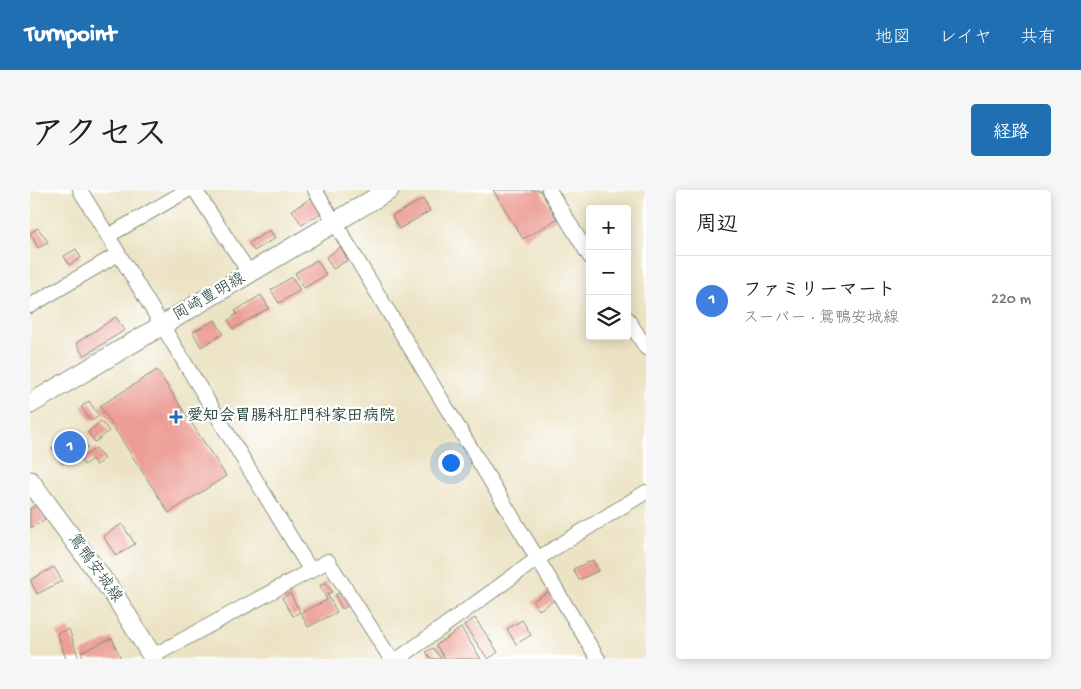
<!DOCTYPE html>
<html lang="ja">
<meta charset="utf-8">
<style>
body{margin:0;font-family:"Gochi Hand","Klee One",sans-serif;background:#f6f6f6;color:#202124}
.controls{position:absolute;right:15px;top:15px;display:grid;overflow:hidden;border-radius:5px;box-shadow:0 2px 12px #0003}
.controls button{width:45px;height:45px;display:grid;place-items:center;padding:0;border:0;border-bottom:1px solid #e0e0e0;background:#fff;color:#202124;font:25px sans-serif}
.you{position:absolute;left:420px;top:272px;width:18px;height:18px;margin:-12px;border:4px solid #fff;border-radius:50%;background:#1a73e8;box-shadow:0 0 0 8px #1a73e833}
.badge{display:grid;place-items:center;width:32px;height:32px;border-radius:50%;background:#1f6fb2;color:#fff;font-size:16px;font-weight:700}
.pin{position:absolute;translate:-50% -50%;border:2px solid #fff;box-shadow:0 1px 5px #0006}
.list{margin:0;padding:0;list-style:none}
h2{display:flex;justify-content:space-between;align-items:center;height:65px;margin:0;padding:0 20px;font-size:21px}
h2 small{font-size:16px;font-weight:400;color:#757577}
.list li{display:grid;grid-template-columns:32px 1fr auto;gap:15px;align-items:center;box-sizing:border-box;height:90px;padding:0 20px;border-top:1px solid #e0e0e0}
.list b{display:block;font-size:19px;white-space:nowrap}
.list p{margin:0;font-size:16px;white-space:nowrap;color:#757577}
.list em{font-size:16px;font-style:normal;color:#757577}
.icon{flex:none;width:28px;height:28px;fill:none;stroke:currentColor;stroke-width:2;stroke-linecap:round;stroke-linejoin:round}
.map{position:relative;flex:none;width:616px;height:469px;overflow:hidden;border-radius:5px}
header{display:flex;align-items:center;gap:30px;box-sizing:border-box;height:70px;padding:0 25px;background:#1f6fb2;color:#fff}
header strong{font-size:24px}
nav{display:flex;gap:28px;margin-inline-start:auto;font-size:18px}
.intro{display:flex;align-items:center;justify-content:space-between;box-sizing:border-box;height:120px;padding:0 30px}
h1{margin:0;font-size:35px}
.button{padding:12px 22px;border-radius:5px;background:#1f6fb2;color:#fff;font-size:18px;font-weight:700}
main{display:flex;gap:30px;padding:0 30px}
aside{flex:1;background:#fff;border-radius:5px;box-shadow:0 2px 12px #0003}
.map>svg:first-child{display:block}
.building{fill:#ec9e95}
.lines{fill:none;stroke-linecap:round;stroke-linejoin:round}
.street-casing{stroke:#86907c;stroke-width:16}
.secondary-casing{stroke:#86907c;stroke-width:21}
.street{stroke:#fff;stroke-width:14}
.secondary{stroke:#fff;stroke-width:19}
.poi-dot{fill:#1f6fb2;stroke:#fff;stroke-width:2}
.labels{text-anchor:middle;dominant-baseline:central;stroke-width:4.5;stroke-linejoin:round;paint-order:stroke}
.street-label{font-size:16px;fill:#1f3d34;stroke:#fff}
.poi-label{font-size:16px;font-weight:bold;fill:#1f3d34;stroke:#fff;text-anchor:start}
</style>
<header>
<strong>Turnpoint</strong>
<nav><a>地図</a><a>レイヤ</a><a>共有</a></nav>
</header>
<div class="intro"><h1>アクセス</h1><a class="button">経路</a></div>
<main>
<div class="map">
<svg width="616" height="469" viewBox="0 0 616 469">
<rect width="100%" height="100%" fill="#fff"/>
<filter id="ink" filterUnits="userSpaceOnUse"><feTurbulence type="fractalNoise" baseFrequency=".02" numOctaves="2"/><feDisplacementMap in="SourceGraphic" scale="10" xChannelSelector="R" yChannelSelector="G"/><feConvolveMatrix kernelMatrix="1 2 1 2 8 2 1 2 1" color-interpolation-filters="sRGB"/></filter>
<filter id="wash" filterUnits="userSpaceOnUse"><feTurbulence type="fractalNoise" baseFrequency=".0096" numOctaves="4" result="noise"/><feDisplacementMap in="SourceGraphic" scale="20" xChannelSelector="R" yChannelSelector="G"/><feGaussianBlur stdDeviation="1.12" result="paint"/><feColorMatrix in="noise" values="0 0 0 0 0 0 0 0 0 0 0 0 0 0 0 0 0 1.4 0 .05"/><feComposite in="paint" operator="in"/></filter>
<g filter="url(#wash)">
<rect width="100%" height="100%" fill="#ece3c4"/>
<g id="blocks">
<!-- building -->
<path class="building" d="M463 0H510L527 29 493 49Z
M283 7 293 22 272 35 262 20Z
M393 9 400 21 369 39 362 26Z
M8 38 18 52 8 58 0 43Z
M240 40 245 48 224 61 219 53Z
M311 57 318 70 303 79 296 67Z
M46 59 51 68 39 75 34 66Z
M287 70 296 85 274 98 265 83Z
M262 87 270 100 249 113 241 100Z
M231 105 239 118 203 139 198 130 207 124 205 121Z
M86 127 95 140 54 166 46 153Z
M185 130 193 144 171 157 163 142Z
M127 180 196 286 139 323 70 216Z
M59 211 69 226 61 231 51 217Z
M71 231 79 241 65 252 58 242Z
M47 241 58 257 32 274 22 258Z
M66 258 74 269 66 275 62 269 54 275 50 269Z
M7 315 15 329 0 338V319Z
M92 334 105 354 86 366 73 346Z
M563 370 568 381 549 390 543 379Z
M24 377 32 391 7 404 0 390Z
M296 392 302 402 297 404 307 422 278 437 271 423 297 410 290 395Z
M314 401 321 414 312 419 305 405Z
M519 401 525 410 509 420 503 411Z
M260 403 270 422 263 426 252 408Z
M445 428 468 462 458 469 434 435Z
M492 430 501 445 486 454 477 439Z
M431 438 451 469H415L406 455Z
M39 439 49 469H36L27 443Z
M82 448 91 469H54L51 462Z
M403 458 411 469H401L396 462Z"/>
</g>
</g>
<g filter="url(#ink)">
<use href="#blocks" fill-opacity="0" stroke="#86907c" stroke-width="1"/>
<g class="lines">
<!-- street casing -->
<g class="street-casing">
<path id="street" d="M50 0 281 381
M165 0 220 84
M285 0 568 469
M519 0 560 67
M78 46 158 0
M0 116 88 64
M597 128 616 158
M123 466 298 371 361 469
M368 469 507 369 616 302"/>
</g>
<!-- secondary casing -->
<g class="secondary-casing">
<path id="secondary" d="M0 214 359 0
M0 291 85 406 124 469"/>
</g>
<!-- street -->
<use href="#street" class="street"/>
<!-- secondary -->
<use href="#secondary" class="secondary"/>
</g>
</g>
<!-- markers -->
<path class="poi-dot" d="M143.5 219.5h5v5h5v5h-5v5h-5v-5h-5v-5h5z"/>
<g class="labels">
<!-- street labels -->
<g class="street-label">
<text transform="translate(180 108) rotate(-30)">岡崎豊明線</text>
<text transform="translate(64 379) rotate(54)">鴛鴨安城線</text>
</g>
<!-- poi labels -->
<g class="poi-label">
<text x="157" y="227">愛知会胃腸科肛門科家田病院</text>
</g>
</g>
</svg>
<div class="controls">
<button>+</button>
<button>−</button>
<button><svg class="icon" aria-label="layers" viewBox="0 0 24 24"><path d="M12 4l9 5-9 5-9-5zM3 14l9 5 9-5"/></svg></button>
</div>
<div class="you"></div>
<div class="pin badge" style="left:40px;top:257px;background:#3f7fe0">1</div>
</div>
<aside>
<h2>周辺<small></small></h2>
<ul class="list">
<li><span class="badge" style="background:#3f7fe0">1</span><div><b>ファミリーマート</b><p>スーパー · 鴛鴨安城線</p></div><em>220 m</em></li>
</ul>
</aside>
</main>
